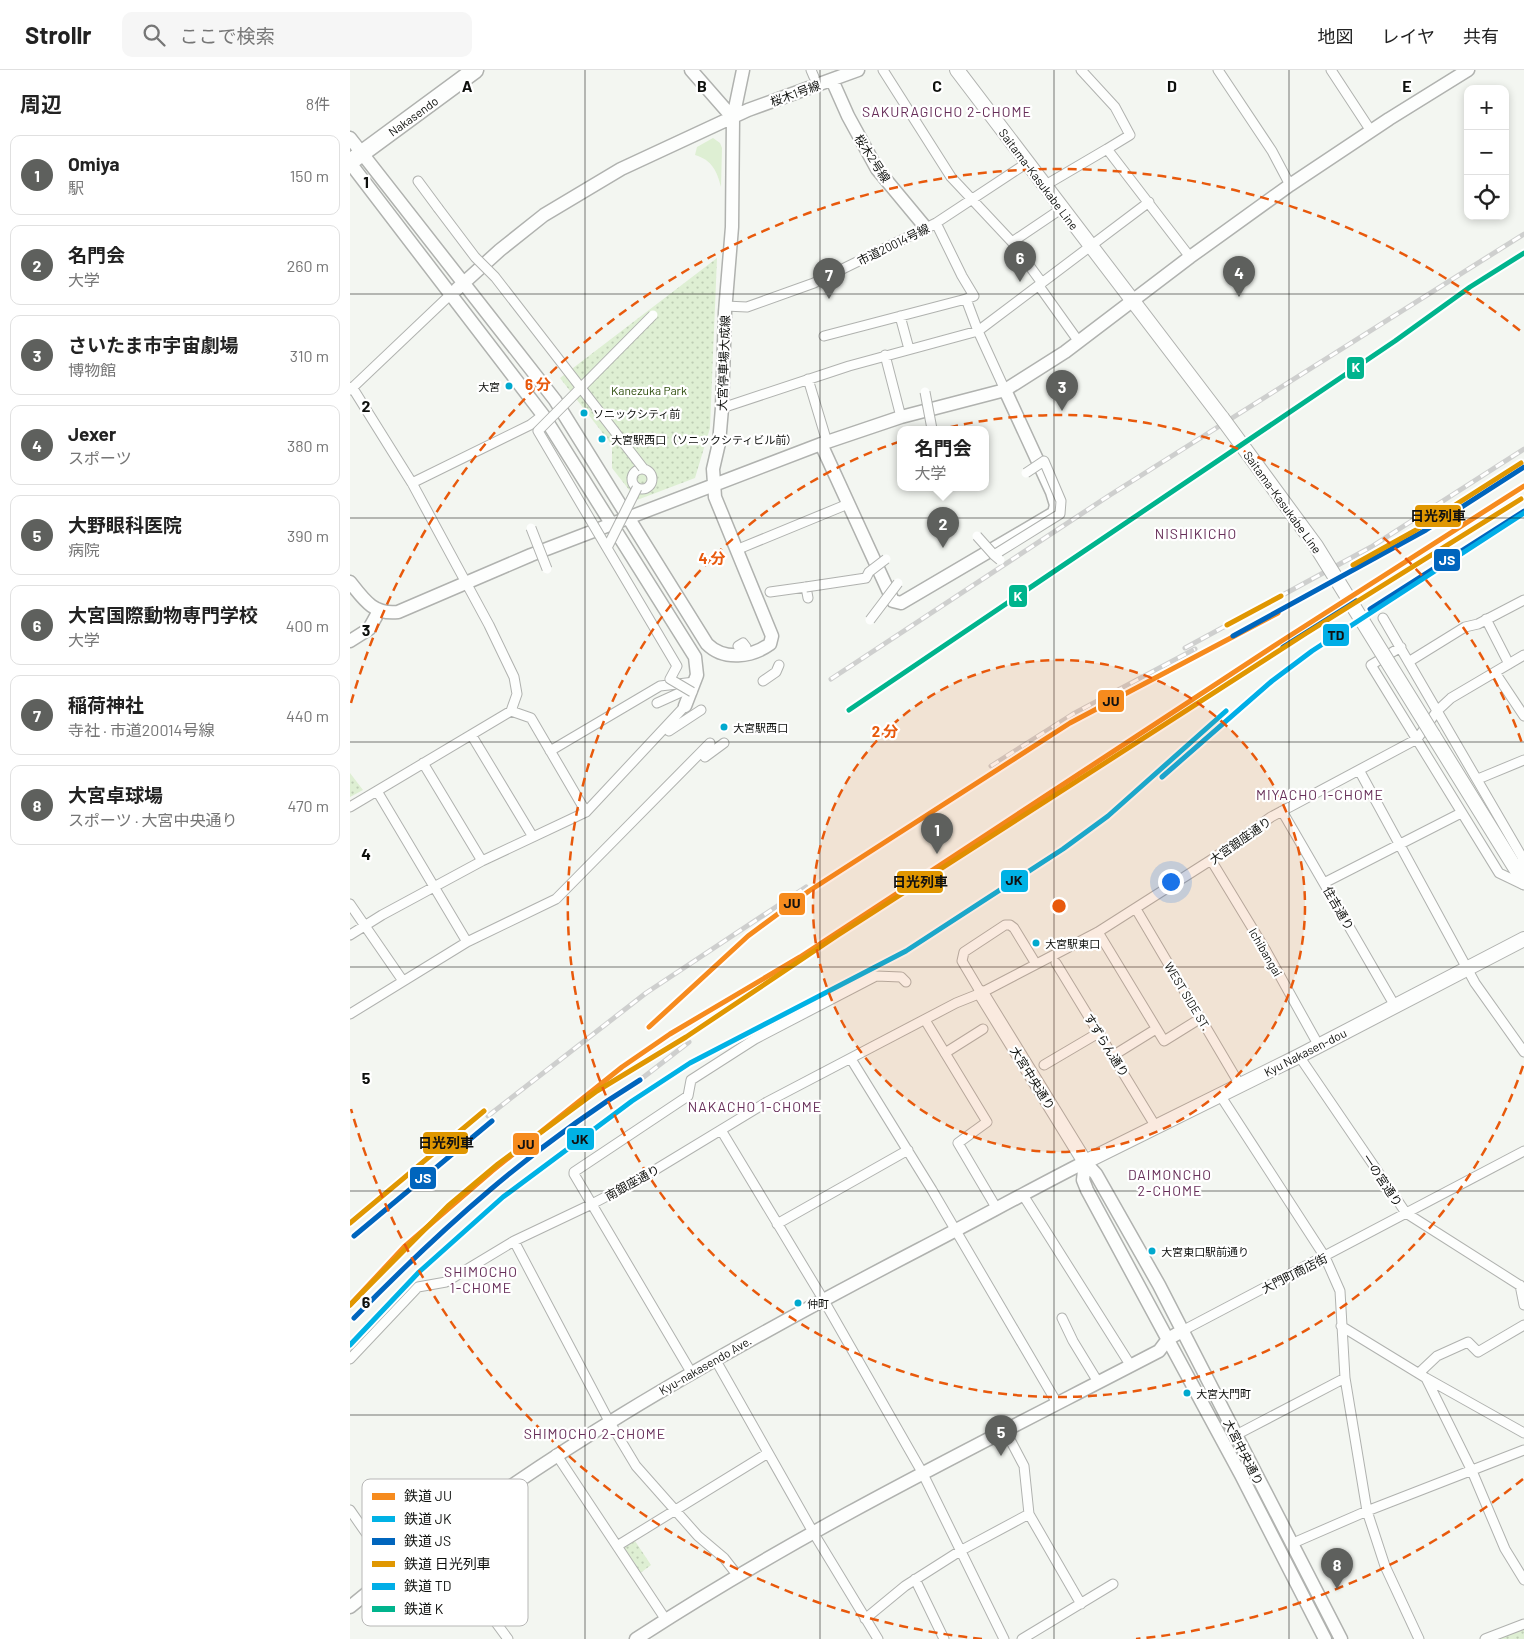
<!DOCTYPE html>
<html lang="ja">
<meta charset="utf-8">
<style>
body{margin:0;font-family:Barlow,"Noto Sans JP",sans-serif;background:#f6f6f6;color:#222}
.controls{position:absolute;right:15px;top:15px;display:grid;overflow:hidden;border-radius:10px;box-shadow:0 2px 8px #0003}
.controls button{width:45px;height:45px;display:grid;place-items:center;padding:0;border:0;border-bottom:1px solid #e0e0e0;background:#fff;color:#222;font:25px sans-serif}
.you{position:absolute;left:820px;top:811px;width:18px;height:18px;margin:-12px;border:4px solid #fff;border-radius:50%;background:#1a73e8;box-shadow:0 0 0 8px #1a73e833}
.badge{display:grid;place-items:center;width:32px;height:32px;border-radius:50%;background:#5e605d;color:#fff;font-size:16px;font-weight:700}
.pin{position:absolute;translate:-50% -41px;filter:drop-shadow(0 1px 2px #0008)}
.pin::after{content:'';position:absolute;top:26px;width:18px;height:15px;background:inherit;clip-path:polygon(0 0,100% 0,50% 100%)}
.popup{position:absolute;left:547px;top:356px;width:92px;height:65px;box-sizing:border-box;display:grid;place-content:center;border-radius:10px;background:#fff;filter:drop-shadow(0 1px 4px #0005);font-size:16px;white-space:nowrap;color:#767676}
.popup b{font-size:19px;color:#222}
.popup::after{content:'';position:absolute;left:50%;top:100%;margin-left:-10px;border:10px solid transparent;border-top-color:#fff}
.list{margin:0;padding:0;list-style:none}
h2{display:flex;justify-content:space-between;align-items:center;height:65px;margin:0;padding:0 20px;font-size:21px}
h2 small{font-size:16px;font-weight:400;color:#767676}
.list li{display:grid;grid-template-columns:32px 1fr auto;gap:15px;align-items:center;box-sizing:border-box;height:80px;margin:0 10px 10px;padding:0 10px;border:1px solid #e0e0e0;border-radius:10px}
.list b{display:block;font-size:19px;white-space:nowrap}
.list p{margin:0;font-size:16px;white-space:nowrap;color:#767676}
.list em{font-size:16px;font-style:normal;color:#767676}
.icon{flex:none;width:28px;height:28px;fill:none;stroke:currentColor;stroke-width:2;stroke-linecap:round;stroke-linejoin:round}
.map{position:relative;flex:none;width:1174px;height:1569px;overflow:hidden}
header{display:flex;align-items:center;gap:30px;box-sizing:border-box;height:70px;padding:0 25px;background:#fff;border-bottom:1px solid #e0e0e0}
header strong{font-size:24px}
nav{display:flex;gap:28px;margin-inline-start:auto;font-size:18px}
.search{width:350px;height:45px;background:#f6f6f6;display:flex;align-items:center;gap:12px;box-sizing:border-box;padding:0 18px;border-radius:10px;color:#767676;font-size:19px}
main{display:flex}
aside{flex:1;background:#fff}
.map>svg:first-child{display:block}
.green{fill:#deefd3}
.park{fill:url(#park-dots)}
.lines{fill:none;stroke-linecap:round;stroke-linejoin:round}
.street-casing{stroke:#b0b2af;stroke-width:11}
.secondary-casing{stroke:#b0b2af;stroke-width:15}
.primary-casing{stroke:#b0b2af;stroke-width:16}
.highway-casing{stroke:#b0b2af;stroke-width:19}
.street{stroke:#fdfefd;stroke-width:9}
.secondary{stroke:#fdfefd;stroke-width:12}
.primary{stroke:#fdfefd;stroke-width:14}
.highway{stroke:#fdfefd;stroke-width:16}
.rail-casing{stroke:#cecfce;stroke-width:5}
.rail{stroke:#fff;stroke-width:3;stroke-dasharray:9;stroke-linecap:butt}
.street-bridge-casing{stroke:#b0b2af;stroke-width:11;stroke-linecap:butt}
.primary-bridge-casing{stroke:#b0b2af;stroke-width:16;stroke-linecap:butt}
.street-bridge{stroke:#fdfefd;stroke-width:9}
.primary-bridge{stroke:#fdfefd;stroke-width:14}
.rail-1-casing{stroke:#fff;stroke-width:9}
.rail-2-casing{stroke:#fff;stroke-width:9}
.rail-3-casing{stroke:#fff;stroke-width:9}
.rail-4-casing{stroke:#fff;stroke-width:9}
.rail-5-casing{stroke:#fff;stroke-width:9}
.rail-6-casing{stroke:#fff;stroke-width:9}
.rail-1{stroke:#f68b1e;stroke-width:5}
.rail-2{stroke:#00b2e5;stroke-width:5}
.rail-3{stroke:#0065bd;stroke-width:5}
.rail-4{stroke:#e09701;stroke-width:5}
.rail-5{stroke:#01aee7;stroke-width:5}
.rail-6{stroke:#00b48d;stroke-width:5}
.grid{fill:none;stroke:#0e100d;stroke-width:1;stroke-opacity:0.55}
.ring{fill:none;stroke:#e8590c;stroke-width:2.5;stroke-dasharray:9 6}
.bus-dot{fill:#00a9ce;stroke:#fff;stroke-width:2}
.labels{text-anchor:middle;dominant-baseline:central;stroke-width:4.5;stroke-linejoin:round;paint-order:stroke}
.bus-label{font-size:11px;fill:#0e100d;stroke:#fff;text-anchor:start}
.street-label{font-size:12px;fill:#0e100d;stroke:#fff}
.park-label{font-size:12px;fill:#2b4b0a;stroke:#fff}
.neighbourhood-label{font-size:14px;letter-spacing:1px;fill:#662d58;stroke:#fff}
.key{fill:#fff;stroke:#b7b7b6;stroke-width:1}
.key-label{font-size:14px;fill:#0e100d}
.grid-label{font-size:16px;text-anchor:middle;font-weight:bold;fill:#0e100d;stroke:#fff;stroke-width:4.5;stroke-linejoin:round;paint-order:stroke}
.centre{fill:#e8590c;stroke:#fff;stroke-width:2.5}
.ring-label{font-size:15px;text-anchor:middle;font-weight:bold;fill:#e8590c;stroke:#fff;stroke-width:4.5;stroke-linejoin:round;paint-order:stroke}
.line-badge{stroke:#fff;stroke-width:2}
.badge-label{font-size:14px;text-anchor:middle;font-weight:bold;fill:#fff}
.pale-badge-label{font-size:14px;text-anchor:middle;font-weight:bold;fill:#111}
</style>
<header>
<strong>Strollr</strong>
<div class="search"><svg class="icon" aria-label="search" viewBox="0 0 24 24"><circle cx="10" cy="10" r="6"/><path d="M15 15l6 6"/></svg>ここで検索</div>
<nav><a>地図</a><a>レイヤ</a><a>共有</a></nav>
</header>
<main>
<aside>
<h2>周辺<small>8件</small></h2>
<ul class="list">
<li><span class="badge">1</span><div><b>Omiya</b><p>駅</p></div><em>150 m</em></li>
<li><span class="badge">2</span><div><b>名門会</b><p>大学</p></div><em>260 m</em></li>
<li><span class="badge">3</span><div><b>さいたま市宇宙劇場</b><p>博物館</p></div><em>310 m</em></li>
<li><span class="badge">4</span><div><b>Jexer</b><p>スポーツ</p></div><em>380 m</em></li>
<li><span class="badge">5</span><div><b>大野眼科医院</b><p>病院</p></div><em>390 m</em></li>
<li><span class="badge">6</span><div><b>大宮国際動物専門学校</b><p>大学</p></div><em>400 m</em></li>
<li><span class="badge">7</span><div><b>稲荷神社</b><p>寺社 · 市道20014号線</p></div><em>440 m</em></li>
<li><span class="badge">8</span><div><b>大宮卓球場</b><p>スポーツ · 大宮中央通り</p></div><em>470 m</em></li>
</ul>
</aside>
<div class="map">
<svg width="1174" height="1569" viewBox="0 0 1174 1569">
<defs>
<pattern id="park-dots" width="8" height="8" patternUnits="userSpaceOnUse" patternTransform="scale(1.25)"><rect width="8" height="8" fill="#deefd3"/><path d="M2 2h.1M6 6h.1" fill="none" stroke="#bdccb4" stroke-width="1.8" stroke-linecap="round"/></pattern>
</defs>
<rect width="100%" height="100%" fill="#f3f6f1"/>
<!-- green -->
<path class="green" d="M363 68 370 73 372 78 371 117C367 101 362 90 345 85L347 77Z"/>
<!-- park -->
<path class="park" d="M367 188 360 358 345 408 287 430 262 398V375L210 308Z
M0 703 13 720 0 727Z
M285 1471 301 1495 289 1504 272 1479Z
M1174 1556V1569H1140Z"/>
<g class="lines">
<!-- street casing -->
<g class="street-casing">
<path id="street" d="M461 0 464 7
M533 0 601 107 662 172 692 213
M731 0 765 37 780 65 757 79 840 187
M868 0 922 81 940 115
M981 0 1021 61
M68 111 88 138
M694 116 757 79
M662 172 711 139
M689 216 729 272
M375 236 397 237 464 213 586 153 677 93
M550 246 559 279
M474 266 616 229
M535 285 551 347
M458 309 477 372
M2 317 62 413 139 555 164 607 167 624 161 641
M0 320 100 225
M655 320 628 261 799 132
M372 338 499 296 628 261 616 229 624 226 612 206 586 153
M282 409a10 10 0 1 1 20 0a10 10 0 1 1-20 0Z
M62 413 180 355 193 345
M386 480 498 434
M420 522 456 517 458 528
M1033 548 1172 787 1174 799
M1136 549 1159 594
M388 576 393 573 396 577
M1051 577 1021 595 1149 803 1174 815
M1060 591 1115 557 1128 554 1174 530
M1146 604 1174 646
M413 611 426 602 429 595
M307 633 338 619
M319 661 351 640
M122 666 183 767
M200 681 310 616 345 612
M355 687 374 673
M73 693 132 791
M1009 700 1125 913 1174 982
M1128 709 1174 690
M27 721 117 872
M0 737 161 641 181 648 236 742
M932 741 1045 936
M861 790 915 879 969 976
M974 813 1111 743
M0 834 53 911
M786 839 890 1015
M748 862 814 971 851 948
M0 865 32 845 132 791 236 742 335 636
M706 893 806 1057
M631 923 612 891 614 882 655 855H660L664 858 686 894
M0 944 117 872 206 829 360 673
M575 950 637 1052 608 1073 647 1139
M595 983 633 959
M764 985 806 959
M949 986 1056 1143 1174 1218
M501 989 582 1120 707 1333
M694 995 750 962
M870 1025 975 1187 990 1221 995 1308 1017 1441 1035 1496 1069 1569
M371 1060 473 1229 572 1402 654 1569
M673 1125 781 1296
M427 1154 558 1080
M164 1171 259 1351 286 1396 348 1466 374 1488 388 1506
M1170 1215 1174 1235
M712 1248 723 1271 748 1312
M991 1256 1076 1308 1174 1363
M832 1261 1174 1081
M0 1289 68 1217 96 1212 164 1171 242 1134 295 1106 417 1032 606 933 631 923 748 862 861 790 921 747 1067 669 1087 641 1101 628 1174 585
M365 1289 463 1462 528 1569
M341 1302 224 1104V1102L338 1026 341 1010 405 969 526 906 551 907 556 912
M1069 1303 1087 1286 1118 1272 1128 1282 1174 1255
M1076 1308 1122 1401 1155 1479 1174 1510
M655 1360 674 1396 679 1444 731 1534
M886 1365 995 1308
M206 1384 316 1550
M0 1440 44 1503
M86 1471 158 1569
M941 1474 1017 1441 1174 1380
M267 1476 418 1383
M565 1509 594 1569
M515 1549 555 1516 610 1481 679 1444
M672 1569 763 1514
M1135 1569 1174 1554"/>
</g>
<!-- secondary casing -->
<g class="secondary-casing">
<path id="secondary" d="M341 0 383 48
M482 10 498 46 527 99 576 158
M0 68 205 330 357 574C374 591 402 587 420 574L422 566 365 427 363 399 369 373 372 338 375 242 382 157 383 48 393 0
M0 93 193 345 345 587 347 605 335 636
M107 219 150 180 194 145 271 99 398 40 508 0
M471 374 543 531 551 533 704 443 706 435 702 422 655 320
M0 512C14 530 24 545 48 542L181 485 471 374 551 347 655 320 715 282 840 187 940 115 1039 49 1118 0
M0 571 19 559 29 541
M735 1092 746 1104 809 1215 991 1569
M735 1092 733 1110 737 1120 891 1405 975 1569
M0 1537C174 1392 370 1283 570 1179 626 1150 680 1120 735 1092
M286 1569C453 1460 632 1373 809 1281L818 1269 832 1261"/>
</g>
<!-- primary casing -->
<g class="primary-casing">
<path id="primary" d="M607 0 872 348
M1083 665 1174 812
M631 923 735 1092 949 986 1174 869"/>
</g>
<!-- highway casing -->
<g class="highway-casing">
<path id="highway" d="M0 92 125 0"/>
</g>
<!-- street -->
<use href="#street" class="street"/>
<!-- secondary -->
<use href="#secondary" class="secondary"/>
<!-- primary -->
<use href="#primary" class="primary"/>
<!-- highway -->
<use href="#highway" class="highway"/>
<!-- rail casing -->
<g class="rail-casing">
<path id="rail" d="M835 578 1021 477 1174 379
M481 609 760 425 1174 164
M641 696 723 644 845 579
M286 1013 339 972
M138 1046 296 923 456 817"/>
</g>
<!-- rail -->
<use href="#rail" class="rail"/>
<!-- street-bridge casing -->
<g class="street-bridge-casing">
<path id="street-bridge" d="M88 138 125 187 145 207 293 398
M575 322 582 359
M287 418 257 478 327 596 320 609 342 622
M181 458 197 499
M627 466 644 485
M257 478 188 361 303 245
M650 490 644 485 710 444 711 431 694 391 676 403
M456 517 516 508 519 502 536 489
M520 550 548 513"/>
</g>
<!-- primary-bridge casing -->
<g class="primary-bridge-casing">
<path id="primary-bridge" d="M872 348 966 476 1083 665"/>
</g>
<!-- street-bridge -->
<use href="#street-bridge" class="street-bridge"/>
<!-- primary-bridge -->
<use href="#primary-bridge" class="primary-bridge"/>
<!-- rail-1 casing -->
<g class="rail-1-casing">
<path id="rail-1" d="M299 957 398 866 459 821 720 653 928 543
M0 1235 54 1177 142 1101 272 997 320 964 450 887 930 572 1174 416"/>
</g>
<!-- rail-2 casing -->
<g class="rail-2-casing">
<path id="rail-2" d="M0 1275 69 1202 153 1127 282 1031 340 993 556 881 713 779 758 746 876 641"/>
</g>
<!-- rail-3 casing -->
<g class="rail-3-casing">
<path id="rail-3" d="M1020 539 1174 441
M883 566 1076 460 1174 397
M933 577 1006 531
M4 1166 142 1051
M4 1248C92 1158 183 1076 290 1010"/>
</g>
<!-- rail-4 casing -->
<g class="rail-4-casing">
<path id="rail-4" d="M1003 495 1066 460 1171 393
M877 555 931 526
M0 1153 134 1041
M0 1235 98 1136 148 1094 247 1021 336 967 488 865 955 564 1171 429"/>
</g>
<!-- rail-5 casing -->
<g class="rail-5-casing">
<path id="rail-5" d="M812 707 922 611 962 581 1174 443"/>
</g>
<!-- rail-6 casing -->
<g class="rail-6-casing">
<path id="rail-6" d="M499 640 1045 271 1120 217 1174 183"/>
</g>
<!-- rail-1 -->
<use href="#rail-1" class="rail-1"/>
<!-- rail-2 -->
<use href="#rail-2" class="rail-2"/>
<!-- rail-3 -->
<use href="#rail-3" class="rail-3"/>
<!-- rail-4 -->
<use href="#rail-4" class="rail-4"/>
<!-- rail-5 -->
<use href="#rail-5" class="rail-5"/>
<!-- rail-6 -->
<use href="#rail-6" class="rail-6"/>
</g>
<!-- grid -->
<path class="grid" d="M235 0V1569M470 0V1569M704 0V1569M939 0V1569M0 224H1174M0 448H1174M0 672H1174M0 897H1174M0 1121H1174M0 1345H1174"/>
<!-- distance rings -->
<circle cx="709" cy="836" r="246" fill="#e8590c" fill-opacity=".12"/>
<g class="ring">
<circle cx="709" cy="836" r="246"/>
<path d="M1173 996A491 491 0 1 1 1173 676"/>
<path d="M1173 1409A737 737 0 0 1 786 1569M632 1569A737 737 0 0 1 1 1039M1 633A737 737 0 0 1 1173 263"/>
</g>
<!-- markers -->
<g class="bus-dot">
<circle cx="159" cy="316" r="4.5"/>
<circle cx="234" cy="343" r="4.5"/>
<circle cx="252" cy="369" r="4.5"/>
<circle cx="374" cy="657" r="4.5"/>
<circle cx="686" cy="873" r="4.5"/>
<circle cx="802" cy="1181" r="4.5"/>
<circle cx="448" cy="1233" r="4.5"/>
<circle cx="837" cy="1323" r="4.5"/>
</g>
<g class="labels">
<!-- bus labels -->
<g class="bus-label">
<text x="150" y="316" text-anchor="end">大宮</text>
<text x="243" y="343">ソニックシティ前</text>
<text x="261" y="369">大宮駅西口（ソニックシティビル前）</text>
<text x="383" y="657">大宮駅西口</text>
<text x="695" y="873">大宮駅東口</text>
<text x="811" y="1181">大宮東口駅前通り</text>
<text x="457" y="1233">仲町</text>
<text x="846" y="1323">大宮大門町</text>
</g>
<!-- street labels -->
<g class="street-label">
<text transform="translate(445 23) rotate(-20)">桜木1号線</text>
<text transform="translate(63 46) rotate(-36)">Nakasendo</text>
<text transform="translate(523 88) rotate(57)">桜木2号線</text>
<text transform="translate(689 109) rotate(53)">Saitama-Kasukabe Line</text>
<text transform="translate(543 174) rotate(-26)">市道20014号線</text>
<text transform="translate(373 293) rotate(-88)">大宮停車場大成線</text>
<text transform="translate(933 432) rotate(54)">Saitama-Kasukabe Line</text>
<text transform="translate(890 770) rotate(-35)">大宮銀座通り</text>
<text transform="translate(989 838) rotate(60)">住吉通り</text>
<text transform="translate(916 882) rotate(60)">Ichibangai</text>
<text transform="translate(838 926) rotate(59)">WEST SIDE ST.</text>
<text transform="translate(757 975) rotate(58)">すずらん通り</text>
<text transform="translate(955 982) rotate(-27)">Kyu Nakasen-dou</text>
<text transform="translate(683 1008) rotate(58)">大宮中央通り</text>
<text transform="translate(1033 1110) rotate(56)">一の宮通り</text>
<text transform="translate(282 1112) rotate(-29)">南銀座通り</text>
<text transform="translate(944 1203) rotate(-27)">大門町商店街</text>
<text transform="translate(355 1295) rotate(-30)">Kyu-nakasendo Ave.</text>
<text transform="translate(894 1382) rotate(63)">大宮中央通り</text>
</g>
<!-- park labels -->
<g class="park-label">
<text x="299" y="320">Kanezuka Park</text>
</g>
<!-- neighbourhood labels -->
<g class="neighbourhood-label">
<text x="597" y="41">SAKURAGICHO 2-CHOME</text>
<text x="846" y="463">NISHIKICHO</text>
<text x="970" y="724">MIYACHO 1-CHOME</text>
<text x="405" y="1036">NAKACHO 1-CHOME</text>
<text x="820" y="1104">DAIMONCHO<tspan x="820" dy="16">2-CHOME</tspan></text>
<text x="131" y="1201">SHIMOCHO<tspan x="131" dy="16">1-CHOME</tspan></text>
<text x="245" y="1363">SHIMOCHO 2-CHOME</text>
</g>
</g>
<!-- legend -->
<rect x="12" y="1409" width="166" height="147" rx="8" class="key"/>
<rect x="22" y="1423" width="23" height="7" fill="#f68b1e"/>
<rect x="22" y="1446" width="23" height="6" fill="#00b2e5"/>
<rect x="22" y="1468" width="23" height="7" fill="#0065bd"/>
<rect x="22" y="1491" width="23" height="6" fill="#e09701"/>
<rect x="22" y="1513" width="23" height="7" fill="#01aee7"/>
<rect x="22" y="1536" width="23" height="6" fill="#00b48d"/>
<g class="key-label">
<text x="54" y="1431">鉄道 JU</text>
<text x="54" y="1454">鉄道 JK</text>
<text x="54" y="1476">鉄道 JS</text>
<text x="54" y="1499">鉄道 日光列車</text>
<text x="54" y="1521">鉄道 TD</text>
<text x="54" y="1544">鉄道 K</text>
</g>
<g class="grid-label">
<text x="117" y="22">A</text>
<text x="352" y="22">B</text>
<text x="587" y="22">C</text>
<text x="822" y="22">D</text>
<text x="1057" y="22">E</text>
<text x="16" y="118">1</text>
<text x="16" y="342">2</text>
<text x="16" y="566">3</text>
<text x="16" y="790">4</text>
<text x="16" y="1014">5</text>
<text x="16" y="1238">6</text>
</g>
<circle cx="709" cy="836" r="8" class="centre"/>
<g class="ring-label">
<text x="188" y="320">6 分</text>
<text x="362" y="494">4 分</text>
<text x="535" y="667">2 分</text>
</g>
<g class="line-badge">
<rect x="996" y="286" width="19" height="24" rx="5" fill="#00b48d"/>
<rect x="1064" y="434" width="48" height="24" rx="5" fill="#e09701"/>
<rect x="1083" y="478" width="28" height="24" rx="5" fill="#0065bd"/>
<rect x="658" y="514" width="20" height="24" rx="5" fill="#00b48d"/>
<rect x="972" y="553" width="28" height="24" rx="5" fill="#01aee7"/>
<rect x="747" y="619" width="28" height="24" rx="5" fill="#f68b1e"/>
<rect x="650" y="799" width="29" height="24" rx="5" fill="#00b2e5"/>
<rect x="546" y="800" width="48" height="24" rx="5" fill="#e09701"/>
<rect x="428" y="822" width="28" height="24" rx="5" fill="#f68b1e"/>
<rect x="216" y="1057" width="29" height="24" rx="5" fill="#00b2e5"/>
<rect x="72" y="1061" width="47" height="24" rx="5" fill="#e09701"/>
<rect x="162" y="1062" width="28" height="24" rx="5" fill="#f68b1e"/>
<rect x="59" y="1096" width="28" height="24" rx="5" fill="#0065bd"/>
</g>
<g class="badge-label">
<text x="1006" y="302">K</text>
<text x="1097" y="495">JS</text>
<text x="668" y="531">K</text>
<text x="73" y="1113">JS</text>
</g>
<g class="pale-badge-label">
<text x="1088" y="451">日光列車</text>
<text x="986" y="570">TD</text>
<text x="761" y="636">JU</text>
<text x="664" y="815">JK</text>
<text x="570" y="817">日光列車</text>
<text x="442" y="838">JU</text>
<text x="230" y="1074">JK</text>
<text x="96" y="1078">日光列車</text>
<text x="176" y="1079">JU</text>
</g>
</svg>
<div class="controls">
<button>+</button>
<button>−</button>
<button><svg class="icon" aria-label="locate" viewBox="0 0 24 24"><circle cx="12" cy="12" r="6"/><path d="M12 2v4M12 18v4M2 12h4M18 12h4"/></svg></button>
</div>
<div class="you"></div>
<div class="pin badge" style="left:587px;top:784px">1</div>
<div class="pin badge" style="left:593px;top:478px">2</div>
<div class="popup"><b>名門会</b>大学</div>
<div class="pin badge" style="left:712px;top:341px">3</div>
<div class="pin badge" style="left:889px;top:227px">4</div>
<div class="pin badge" style="left:651px;top:1386px">5</div>
<div class="pin badge" style="left:670px;top:212px">6</div>
<div class="pin badge" style="left:479px;top:229px">7</div>
<div class="pin badge" style="left:987px;top:1519px">8</div>
</div>
</main>
